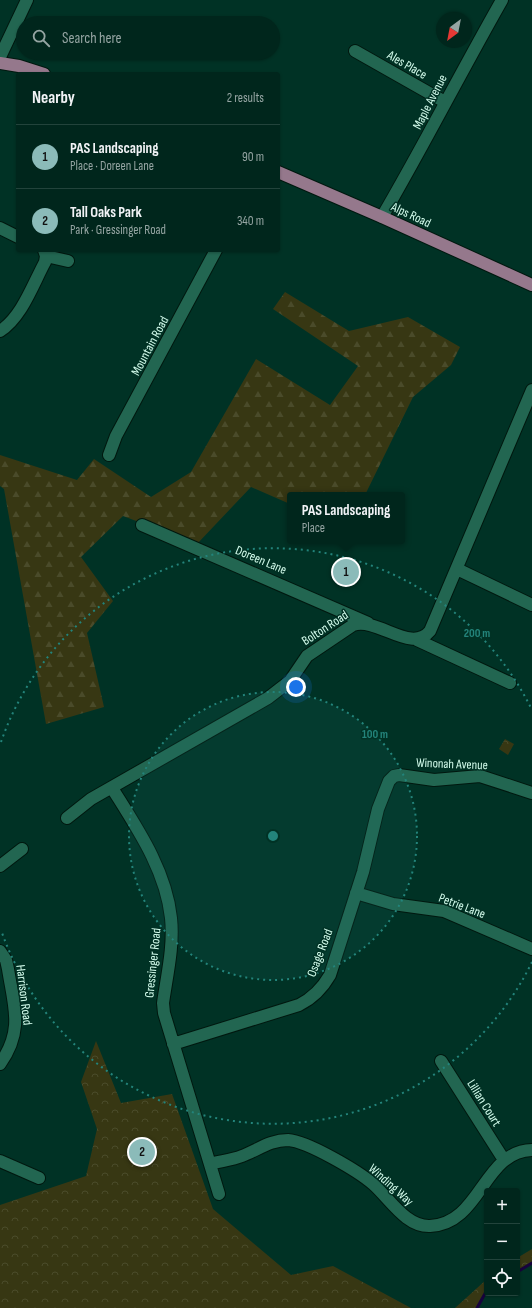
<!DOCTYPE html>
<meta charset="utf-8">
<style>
body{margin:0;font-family:"Sofia Sans Condensed",sans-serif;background:#0e3229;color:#f1f3f6}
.controls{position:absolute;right:12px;bottom:12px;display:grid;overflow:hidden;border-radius:4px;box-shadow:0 1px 3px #0004}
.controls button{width:36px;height:36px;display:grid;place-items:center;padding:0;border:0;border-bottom:1px solid #22433b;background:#00261c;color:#f1f3f6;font:20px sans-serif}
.compass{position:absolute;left:436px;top:12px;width:36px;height:36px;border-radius:50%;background:#00261c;box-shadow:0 1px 3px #0004;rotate:212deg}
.you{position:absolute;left:296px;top:687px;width:14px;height:14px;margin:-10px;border:3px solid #fff;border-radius:50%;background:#1a73e8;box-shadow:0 0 0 6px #1a73e833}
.badge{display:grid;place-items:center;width:26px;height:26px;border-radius:50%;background:#8bbbb9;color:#111;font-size:13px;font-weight:700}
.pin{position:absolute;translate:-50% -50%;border:2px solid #fff;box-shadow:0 1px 4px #0006}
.popup{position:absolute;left:287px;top:492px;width:118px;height:52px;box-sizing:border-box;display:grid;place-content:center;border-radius:4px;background:#00261c;filter:drop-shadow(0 1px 3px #0005);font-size:13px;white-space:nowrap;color:#95a5a3}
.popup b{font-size:15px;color:#f1f3f6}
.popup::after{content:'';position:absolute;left:50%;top:100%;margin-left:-8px;border:8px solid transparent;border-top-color:#00261c}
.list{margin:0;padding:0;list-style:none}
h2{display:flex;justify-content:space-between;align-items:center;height:52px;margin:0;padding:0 16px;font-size:17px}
h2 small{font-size:13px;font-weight:400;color:#95a5a3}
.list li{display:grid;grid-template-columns:26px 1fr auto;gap:12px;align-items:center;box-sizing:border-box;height:64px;padding:0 16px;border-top:1px solid #22433b}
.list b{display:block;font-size:15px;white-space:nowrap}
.list p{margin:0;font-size:13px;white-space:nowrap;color:#95a5a3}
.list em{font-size:13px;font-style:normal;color:#95a5a3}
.icon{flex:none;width:22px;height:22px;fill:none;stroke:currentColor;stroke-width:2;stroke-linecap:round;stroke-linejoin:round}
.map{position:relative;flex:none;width:532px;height:1308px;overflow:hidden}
.search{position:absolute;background:#00261c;box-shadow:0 1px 3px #0004;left:16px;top:16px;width:264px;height:44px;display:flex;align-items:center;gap:10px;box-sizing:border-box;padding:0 14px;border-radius:22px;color:#95a5a3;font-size:15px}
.panel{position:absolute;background:#00261c;box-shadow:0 1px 3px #0004;left:16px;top:72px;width:264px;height:180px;border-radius:4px}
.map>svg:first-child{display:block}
.forest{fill:url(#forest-firs)}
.park{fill:url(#park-crowns)}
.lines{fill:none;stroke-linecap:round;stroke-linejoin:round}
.stream{stroke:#17033d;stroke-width:3}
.minor-casing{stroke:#00180f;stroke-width:14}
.major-casing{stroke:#00180f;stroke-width:14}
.minor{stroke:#226651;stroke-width:12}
.major{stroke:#95788c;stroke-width:12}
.ring{fill:none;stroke:#23847b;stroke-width:2;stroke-dasharray:2 4}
.labels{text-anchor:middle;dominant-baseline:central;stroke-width:3;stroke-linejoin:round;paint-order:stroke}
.street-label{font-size:13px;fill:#d4fded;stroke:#003225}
.centre{fill:#23847b;stroke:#003225;stroke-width:2}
.ring-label{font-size:12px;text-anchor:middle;font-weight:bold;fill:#23847b;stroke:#003225;stroke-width:3;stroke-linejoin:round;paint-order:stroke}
</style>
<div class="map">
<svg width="532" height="1308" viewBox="0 0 532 1308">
<defs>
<pattern id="forest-firs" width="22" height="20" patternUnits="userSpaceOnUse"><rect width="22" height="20" fill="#373713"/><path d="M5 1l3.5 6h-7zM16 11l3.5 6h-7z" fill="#4a4b2a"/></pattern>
<pattern id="park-crowns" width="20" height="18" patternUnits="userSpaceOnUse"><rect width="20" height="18" fill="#373713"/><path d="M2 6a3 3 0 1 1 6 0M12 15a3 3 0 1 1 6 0" fill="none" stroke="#4a4b2a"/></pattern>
</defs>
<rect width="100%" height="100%" fill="#003225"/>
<!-- forest -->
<path class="forest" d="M285 292 349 331 408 317 460 347 451 365 413 397 365 495H290V504L251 487 197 544 123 516 81 557 113 601 87 633 104 707 46 724 4 489 0 486V455L77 480 94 459 151 497 191 472 256 359 330 405 358 366 273 309Z"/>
<!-- park -->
<path class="park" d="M505 739 514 744 508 755 499 749Z
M96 1041 121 1103 172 1094 213 1209 291 1275 333 1266 411 1308H0V1205L86 1176 97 1129 81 1082Z
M532 1249V1263L517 1272V1258Z
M487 1279V1290L477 1308H455Z"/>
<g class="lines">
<!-- stream -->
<path class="stream" d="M517 1272 532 1263
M477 1308 487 1290"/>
<!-- minor casing -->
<g class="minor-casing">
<path id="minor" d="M355 51 445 102
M0 57 27 0
M382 217C424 145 461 72 502 0
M0 228 18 237
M44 250 46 256 68 261
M0 331C22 317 33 284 45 262L46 256
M109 455 116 436 216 250
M142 525 368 623
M457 569 532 605
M417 640 510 683
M112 788C137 828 166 870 171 918 174 946 167 975 163 1003L164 1013 219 1194
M67 818 91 799 268 698 290 681 307 656 353 625C378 617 411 654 430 631L532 390
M0 866 22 849
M356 893 393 904 444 911 532 949
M0 951 6 960 8 969C14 1007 24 1030 0 1064
M173 1044 299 1005C313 998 322 989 330 975L363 872 378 809 389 781 394 776 399 775 434 780 480 776 532 793
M441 1061 504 1160
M0 1161 39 1178
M210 1164C221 1161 232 1160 242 1156 258 1150 270 1140 288 1140 307 1141 358 1171 373 1184 390 1199 406 1227 430 1226 481 1224 483 1151 532 1150"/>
</g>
<!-- major casing -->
<g class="major-casing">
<path id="major" d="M0 63 19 66 44 74
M278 172 382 217 532 285"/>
</g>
<!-- minor -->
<use href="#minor" class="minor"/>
<!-- major -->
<use href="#major" class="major"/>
</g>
<!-- distance rings -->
<circle cx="273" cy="836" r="144" fill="#23847b" fill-opacity=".12"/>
<g class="ring">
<circle cx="273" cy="836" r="144"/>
<path d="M532 962A288 288 0 0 1 1 930M1 742A288 288 0 0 1 532 710"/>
</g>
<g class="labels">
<!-- street labels -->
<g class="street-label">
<text transform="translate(407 65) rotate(30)">Ales Place</text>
<text transform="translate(430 102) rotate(-63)">Maple Avenue</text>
<text transform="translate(411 215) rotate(25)">Alps Road</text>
<text transform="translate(150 346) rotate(-62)">Mountain Road</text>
<text transform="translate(261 560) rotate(23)">Doreen Lane</text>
<text transform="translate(325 628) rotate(-33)">Bolton Road</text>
<text transform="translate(452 764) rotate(2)">Winonah Avenue</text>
<text transform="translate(462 906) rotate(21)">Petrie Lane</text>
<text transform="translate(320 953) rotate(-69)">Osage Road</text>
<text transform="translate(153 963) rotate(-84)">Gressinger Road</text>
<text transform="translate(24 995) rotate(83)">Harrison Road</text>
<text transform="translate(484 1103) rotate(58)">Lillian Court</text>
<text transform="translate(391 1185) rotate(42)">Winding Way</text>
</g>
</g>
<circle cx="273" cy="836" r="6" class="centre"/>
<g class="ring-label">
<text x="477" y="637">200 m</text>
<text x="375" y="738">100 m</text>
</g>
</svg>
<div class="controls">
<button>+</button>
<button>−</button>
<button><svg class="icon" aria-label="locate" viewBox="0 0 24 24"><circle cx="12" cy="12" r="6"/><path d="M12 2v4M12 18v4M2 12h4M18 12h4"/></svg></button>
</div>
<svg class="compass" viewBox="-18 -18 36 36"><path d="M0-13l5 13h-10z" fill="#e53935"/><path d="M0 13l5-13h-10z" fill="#95a5a3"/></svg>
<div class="you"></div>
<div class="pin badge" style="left:346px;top:572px">1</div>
<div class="popup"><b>PAS Landscaping</b>Place</div>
<div class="pin badge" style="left:142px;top:1152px">2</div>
<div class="search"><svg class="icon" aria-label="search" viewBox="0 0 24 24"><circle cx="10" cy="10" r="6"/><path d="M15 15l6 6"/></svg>Search here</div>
<section class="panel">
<h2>Nearby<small>2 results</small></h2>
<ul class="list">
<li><span class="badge">1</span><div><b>PAS Landscaping</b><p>Place · Doreen Lane</p></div><em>90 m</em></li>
<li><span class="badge">2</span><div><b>Tall Oaks Park</b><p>Park · Gressinger Road</p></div><em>340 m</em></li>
</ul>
</section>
</div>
